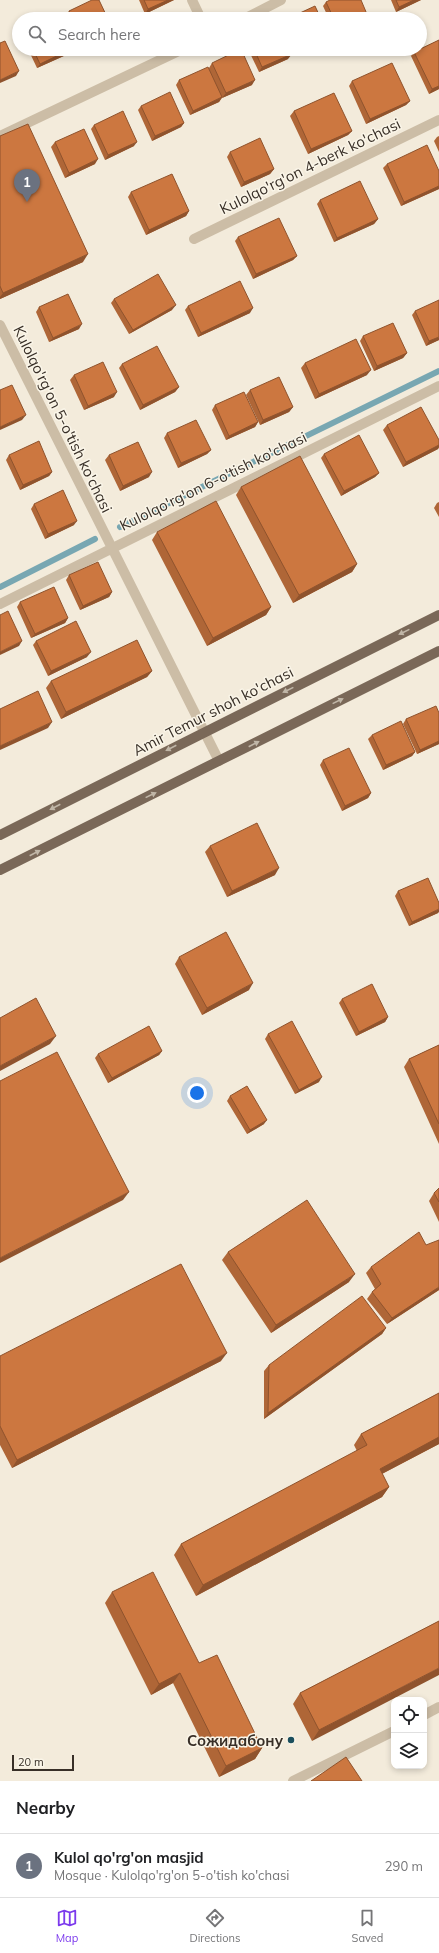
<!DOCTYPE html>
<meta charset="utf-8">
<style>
body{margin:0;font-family:Mulish,sans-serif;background:#f2f2f2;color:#202124}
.controls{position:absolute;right:12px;bottom:12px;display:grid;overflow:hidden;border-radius:8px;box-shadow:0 2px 6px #0003}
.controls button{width:36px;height:36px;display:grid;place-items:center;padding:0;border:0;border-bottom:1px solid #e0e0e0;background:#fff;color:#202124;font:20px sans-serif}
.scale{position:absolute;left:12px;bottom:10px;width:62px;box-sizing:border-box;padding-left:4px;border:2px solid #382f27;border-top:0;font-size:11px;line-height:14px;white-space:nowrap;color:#382f27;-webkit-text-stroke:3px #faf5e8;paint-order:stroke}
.you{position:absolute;left:197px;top:1093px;width:14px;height:14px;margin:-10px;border:3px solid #fff;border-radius:50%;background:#1a73e8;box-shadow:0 0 0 6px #1a73e833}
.badge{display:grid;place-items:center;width:26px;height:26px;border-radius:50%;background:#7c3aed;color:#fff;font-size:13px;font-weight:700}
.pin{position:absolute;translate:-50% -33px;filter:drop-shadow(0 1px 2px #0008)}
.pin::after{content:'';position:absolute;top:21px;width:14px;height:12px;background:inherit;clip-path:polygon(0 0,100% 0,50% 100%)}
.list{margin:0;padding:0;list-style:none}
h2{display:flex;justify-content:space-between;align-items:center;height:52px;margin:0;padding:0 16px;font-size:17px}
h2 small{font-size:13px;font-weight:400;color:#757577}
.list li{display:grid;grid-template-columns:26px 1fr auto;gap:12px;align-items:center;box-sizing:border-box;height:64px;padding:0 16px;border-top:1px solid #e0e0e0}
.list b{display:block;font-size:15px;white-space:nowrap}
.list p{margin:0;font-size:13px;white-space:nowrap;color:#757577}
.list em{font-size:13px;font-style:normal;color:#757577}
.icon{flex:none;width:22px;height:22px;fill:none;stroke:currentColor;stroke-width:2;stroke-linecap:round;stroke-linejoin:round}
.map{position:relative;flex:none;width:439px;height:1781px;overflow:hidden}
.search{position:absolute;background:#fff;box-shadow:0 2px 6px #0003;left:12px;right:12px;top:12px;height:44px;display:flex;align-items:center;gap:10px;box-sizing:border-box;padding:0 14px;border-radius:22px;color:#757577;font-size:15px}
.sheet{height:116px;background:#fff}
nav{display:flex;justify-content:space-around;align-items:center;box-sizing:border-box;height:56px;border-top:1px solid #e0e0e0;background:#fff;font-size:11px;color:#757577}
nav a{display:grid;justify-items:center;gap:2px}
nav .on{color:#7c3aed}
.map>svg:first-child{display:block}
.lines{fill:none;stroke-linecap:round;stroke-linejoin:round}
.stream{stroke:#78a7b2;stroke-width:6}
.minor{stroke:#ccbda6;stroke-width:10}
.primary{stroke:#7a6858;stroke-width:10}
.wall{fill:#af6637}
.shaded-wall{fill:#8f532d}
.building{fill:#cc7740;stroke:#8f532d}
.oneway{fill:#c0b6a7}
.poi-dot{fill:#1a4e5c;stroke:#faf5e8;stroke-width:1.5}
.labels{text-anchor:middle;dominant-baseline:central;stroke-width:3;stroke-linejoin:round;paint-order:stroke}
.street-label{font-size:15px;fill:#382f27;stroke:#faf5e8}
.poi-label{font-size:15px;font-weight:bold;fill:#382f27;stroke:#faf5e8;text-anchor:end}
</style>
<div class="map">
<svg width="439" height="1781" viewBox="0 0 439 1781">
<rect width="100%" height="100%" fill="#f3ebdb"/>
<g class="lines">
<!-- stream -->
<path class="stream" d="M120 527 439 371
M0 587 95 539"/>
<!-- minor -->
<path class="minor" d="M192 0 201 19
M244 19 281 0
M0 136 183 49
M194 239 439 120
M0 325 219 761
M0 604 439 386
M424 1715 439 1707
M293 1781 394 1731"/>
<!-- primary -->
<path class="primary" d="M0 835 439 615
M0 870 439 651"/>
</g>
<!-- wall -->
<path class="wall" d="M139 0H174L145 14Z
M391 0H421L396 12Z
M326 2 369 19H329L323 6Z
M69 11 108 19H67L66 15Z
M439 40V89L429 94 411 56 414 52Z
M28 49H69L66 55 37 68Z
M248 49H289L288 59 259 72Z
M294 49H310L297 55Z
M212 63 252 85 222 98 219 102 190 115 176 85 179 80 209 68Z
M352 81 410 101 406 105 366 124 349 86Z
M141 106 184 123 181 127 152 141 138 110Z
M294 111 352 131 348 135 308 154 290 116Z
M94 125 134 146 105 160 91 129Z
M0 136 83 262 0 299Z
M439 136V152L434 141 437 137Z
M55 142 95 164 65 178 51 147Z
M230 152 274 169 270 174 241 187 227 157Z
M387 164 439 171V189L401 206 383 168Z
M131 192 189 211 186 216 146 235 128 197Z
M320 200 378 219 374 224 334 242 317 204Z
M238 237 297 256 293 260 253 279 235 241Z
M114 299 172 310 129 334 111 303Z
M188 306 250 313 198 337 185 310Z
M39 307 79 329 49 342 36 312Z
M415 311 439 340 426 346 412 315Z
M363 336 407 353 403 358 374 371 360 341Z
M305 363 367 375 315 399 301 368Z
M122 364 179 387 175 392 140 410 119 368Z
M74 375 114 397 84 410 70 380Z
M250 390 293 407 289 412 260 425 246 395Z
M215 405 258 422 255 427 226 440 212 410Z
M387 425 439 440V447L438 449 403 467 383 430Z
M167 433 211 450 207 454 178 468 164 438Z
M324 454 379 473 375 477 341 496 321 458Z
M9 455 52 472 49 476 20 490 6 460Z
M109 455 149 477 120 491 105 460Z
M241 487 357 564 352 572 293 603 236 495Z
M439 502V517L434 508 437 503Z
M34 504 74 525 45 539 31 509Z
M157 532 271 607 266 615 207 646 152 540Z
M69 575 112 592 109 597 80 610 66 580Z
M20 602 68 618 65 623 31 638 17 607Z
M36 641 87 657 48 676 33 645Z
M152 671 147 677 61 719 46 688 51 681Z
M439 713V744L417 754 403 724 406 719Z
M372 735 415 752 412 756 383 770 368 739Z
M323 760 371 793 368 798 342 811 320 765Z
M210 846 275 875 227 897 205 852Z
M398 891 438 913 409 926 395 896Z
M179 957 249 990 202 1015 175 964Z
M342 999 388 1017 385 1022 356 1036 339 1003Z
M268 1034 319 1082 295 1094 265 1039Z
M439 1045V1144L404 1067 409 1059Z
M162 1051 159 1055 108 1083 95 1058 98 1054Z
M230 1096 264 1124 247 1134 227 1101Z
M439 1188V1222L429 1201 434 1193Z
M228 1252 349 1282 271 1333 222 1260Z
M371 1267 439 1290 387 1324 367 1299 372 1292 375 1289 366 1273Z
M386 1328 382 1334 264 1419V1371L269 1365Z
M0 1356 221 1361 12 1468 0 1445Z
M439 1393V1444L382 1474 389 1487 382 1497 196 1596 174 1555 181 1544 357 1451 354 1445 361 1434Z
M112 1592 199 1663 262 1748 255 1759 219 1777 173 1683 151 1695 105 1603Z
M439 1621 312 1741 293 1704 300 1693Z"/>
<!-- shaded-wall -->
<path class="shaded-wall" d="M168 0H174L145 14 148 9Z
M414 0H421L396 12 399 7Z
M303 49H310L297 55 300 50Z
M69 50 66 55 37 68 40 64Z
M292 54 288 59 259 72 262 67Z
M19 71 16 76 0 83V80Z
M255 80 252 85 222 98 226 93Z
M439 86V89L429 94 432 89Z
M222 97 219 102 190 115 193 111Z
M410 101 406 105 366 124 370 119Z
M184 123 181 127 152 141 155 136Z
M352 131 348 135 308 154 311 149Z
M137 142 134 146 105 160 108 155Z
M98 159 95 164 65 178 69 173Z
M274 169 270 174 241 187 244 182Z
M439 186V189L401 206 404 202Z
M189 211 186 216 146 235 149 230Z
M378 219 374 224 334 242 337 238Z
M88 254 83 262 0 299V297L3 293Z
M297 256 293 260 253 279 256 274Z
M176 305 172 310 129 334 133 330Z
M253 308 250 313 198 337 201 333Z
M82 324 79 329 49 342 53 338Z
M439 337V340L426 346 429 341Z
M407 353 403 358 374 371 377 366Z
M371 370 367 375 315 399 319 394Z
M179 387 175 392 140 410 143 405Z
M117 392 114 397 84 410 88 406Z
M293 407 289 412 260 425 263 420Z
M26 415 22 420 0 430V427Z
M258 422 255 427 226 440 229 436Z
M439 445V447L438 449 403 467 406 462Z
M211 450 207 454 178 468 181 463Z
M52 472 49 476 20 490 23 485Z
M152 472 149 477 120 491 123 486Z
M379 473 375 477 341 496 344 491Z
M77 521 74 525 45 539 48 534Z
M357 564 352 572 293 603 299 595Z
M112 592 109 597 80 610 83 606Z
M271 607 266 615 207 646 213 638Z
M68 618 65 623 31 638 35 634Z
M22 641 19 646 0 655V652Z
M91 652 87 657 48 676 51 671Z
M152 671 147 677 61 719 66 712Z
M52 722 48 728 0 750V746Z
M439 741V744L417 754 420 750Z
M415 752 412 756 383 770 386 765Z
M371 793 368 798 342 811 345 806Z
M279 868 275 875 227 897 232 891Z
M439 909V912L438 913 409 926 412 922Z
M253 983 249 990 202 1015 207 1008Z
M388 1017 385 1022 356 1036 359 1032Z
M56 1036 50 1044 0 1071V1066Z
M162 1051 159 1055 108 1083 112 1078Z
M322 1077 319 1082 295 1094 299 1090Z
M267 1120 264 1124 247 1134 250 1130Z
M129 1192 123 1200 0 1263V1258Z
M355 1274 349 1282 271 1333 276 1325Z
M439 1287V1290L387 1324 392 1318Z
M386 1328 382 1334 264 1419 268 1413Z
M227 1353 221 1361 12 1468 17 1460Z
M439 1437V1444L372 1479 380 1469Z
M389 1487 382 1497 196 1596 203 1585Z
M439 1668V1675L312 1741 319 1730Z
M180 1673 173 1683 151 1695 159 1684Z
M262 1748 255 1759 219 1777 226 1766Z"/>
<!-- building -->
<path class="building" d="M92 0H99L108 19H73L69 11Z
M144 0H168L148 9Z
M330 0H361L369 19H334L326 2Z
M396 0H414L399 7Z
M315 6 321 19H287Z
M439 40V86L432 89 414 52Z
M5 41 19 71 0 80V43Z
M33 49H69V50L40 64Z
M241 49 255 80 226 93 212 63Z
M254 49H289L292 54 262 67Z
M392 63 410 101 370 119 352 81Z
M208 67 222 97 193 111 179 80Z
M170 92 184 123 155 136 141 106Z
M334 93 352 131 311 149 294 111Z
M123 111 137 142 108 155 94 125Z
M28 124 88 254 3 293 0 286V136Z
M84 129 98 159 69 173 55 142Z
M260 138 274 169 244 182 230 152Z
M427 145 439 171V186L404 202 387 164Z
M172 174 189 211 149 230 131 192Z
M360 181 378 219 337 238 320 200Z
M279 218 297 256 256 274 238 237Z
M158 274 176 305 133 330 114 299Z
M240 281 253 308 201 333 188 306Z
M68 294 82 324 53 338 39 307Z
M439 300V337L429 341 415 311Z
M393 323 407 353 377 366 363 336Z
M356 339 371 370 319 394 305 363Z
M157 346 179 387 143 405 122 364Z
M103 362 117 392 88 406 74 375Z
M279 377 293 407 263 420 250 390Z
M12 385 26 415 0 427V390Z
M244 392 258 422 229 436 215 405Z
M421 407 439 440V445L406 462 387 425Z
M196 420 211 450 181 463 167 433Z
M359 435 379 473 344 491 324 454Z
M39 441 52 472 23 485 9 455Z
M138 442 152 472 123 486 109 455Z
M300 456 357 564 299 595 241 487Z
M63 490 77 521 48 534 34 504Z
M216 501 271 607 213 638 157 532Z
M98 562 112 592 83 606 69 575Z
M54 587 68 618 35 634 20 602Z
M8 611 22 641 0 652V615Z
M76 621 91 652 51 671 36 641Z
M137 640 152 671 66 712 51 681Z
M38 691 52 722 0 746V709Z
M436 706 439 713V741L420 750 406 719Z
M401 721 415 752 386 765 372 735Z
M349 748 371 793 345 806 323 760Z
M257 823 279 868 232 891 210 846Z
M428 878 439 903V909L412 922 398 891Z
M226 932 253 983 207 1008 179 957Z
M372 984 388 1017 359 1032 342 999Z
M36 998 56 1036 0 1066V1018Z
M292 1021 322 1077 299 1090 268 1034Z
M149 1026 162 1051 112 1078 98 1054Z
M439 1045V1124L409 1059Z
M57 1052 129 1192 0 1258V1081Z
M247 1086 267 1120 250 1130 230 1096Z
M439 1188V1202L434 1193Z
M307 1200 355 1274 276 1325 228 1252Z
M419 1232 426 1245 439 1240V1287L392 1318 372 1292 381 1284 371 1267Z
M181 1264 227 1353 17 1460 0 1426V1356Z
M362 1296 386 1328 268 1413 269 1365Z
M439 1393V1437L380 1469 389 1487 203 1585 181 1544 367 1445 361 1434Z
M153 1572 199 1663 217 1655 262 1748 226 1766 180 1673 159 1684 112 1592Z
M439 1621V1668L319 1730 300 1693Z
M346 1757 362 1781H311Z"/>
<!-- one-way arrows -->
<defs><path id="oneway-solid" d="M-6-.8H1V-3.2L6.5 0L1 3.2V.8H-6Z"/></defs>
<g class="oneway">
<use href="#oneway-solid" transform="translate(404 632) rotate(154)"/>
<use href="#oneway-solid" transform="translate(288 690) rotate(154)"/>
<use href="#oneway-solid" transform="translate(338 701) rotate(-26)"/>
<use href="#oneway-solid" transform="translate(254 744) rotate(-27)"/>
<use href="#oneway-solid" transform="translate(171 748) rotate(153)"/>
<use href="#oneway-solid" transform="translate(151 795) rotate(-26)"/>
<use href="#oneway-solid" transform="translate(55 807) rotate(153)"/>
<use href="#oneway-solid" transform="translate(35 853) rotate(-27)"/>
</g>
<!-- markers -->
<circle class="poi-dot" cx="291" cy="1740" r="4"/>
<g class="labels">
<!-- street labels -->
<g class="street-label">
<text transform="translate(310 166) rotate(-26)">Kulolqo'rg'on 4-berk ko'chasi</text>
<text transform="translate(63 419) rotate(64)">Kulolqo'rg'on 5-o'tish ko'chasi</text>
<text transform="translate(213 481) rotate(-26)">Kulolqo'rg'on 6-o'tish ko'chasi</text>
<text transform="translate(213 711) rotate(-27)">Amir Temur shoh ko'chasi</text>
</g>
<!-- poi labels -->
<g class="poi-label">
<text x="283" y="1740">Сожидабону</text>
</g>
</g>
</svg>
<div class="controls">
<button><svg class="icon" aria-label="locate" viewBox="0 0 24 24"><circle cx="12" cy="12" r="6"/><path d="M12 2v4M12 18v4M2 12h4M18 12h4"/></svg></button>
<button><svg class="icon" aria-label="layers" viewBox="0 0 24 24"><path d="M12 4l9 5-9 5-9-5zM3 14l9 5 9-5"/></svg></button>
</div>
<div class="scale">20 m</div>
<div class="you"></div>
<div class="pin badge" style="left:27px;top:202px;background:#6b7280">1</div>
<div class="search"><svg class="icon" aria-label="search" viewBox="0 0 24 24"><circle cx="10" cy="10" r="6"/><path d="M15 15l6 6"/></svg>Search here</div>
</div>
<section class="sheet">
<h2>Nearby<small></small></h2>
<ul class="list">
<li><span class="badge" style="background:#6b7280">1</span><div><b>Kulol qo'rg'on masjid</b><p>Mosque · Kulolqo'rg'on 5-o'tish ko'chasi</p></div><em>290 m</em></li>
</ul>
</section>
<nav>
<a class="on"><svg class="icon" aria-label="map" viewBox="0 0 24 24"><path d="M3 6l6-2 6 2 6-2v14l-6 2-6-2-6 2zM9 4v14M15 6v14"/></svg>Map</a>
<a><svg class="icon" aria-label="directions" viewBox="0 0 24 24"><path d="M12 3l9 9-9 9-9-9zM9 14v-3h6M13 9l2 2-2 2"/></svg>Directions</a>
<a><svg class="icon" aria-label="saved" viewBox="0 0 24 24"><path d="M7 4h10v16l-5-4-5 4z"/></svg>Saved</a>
</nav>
